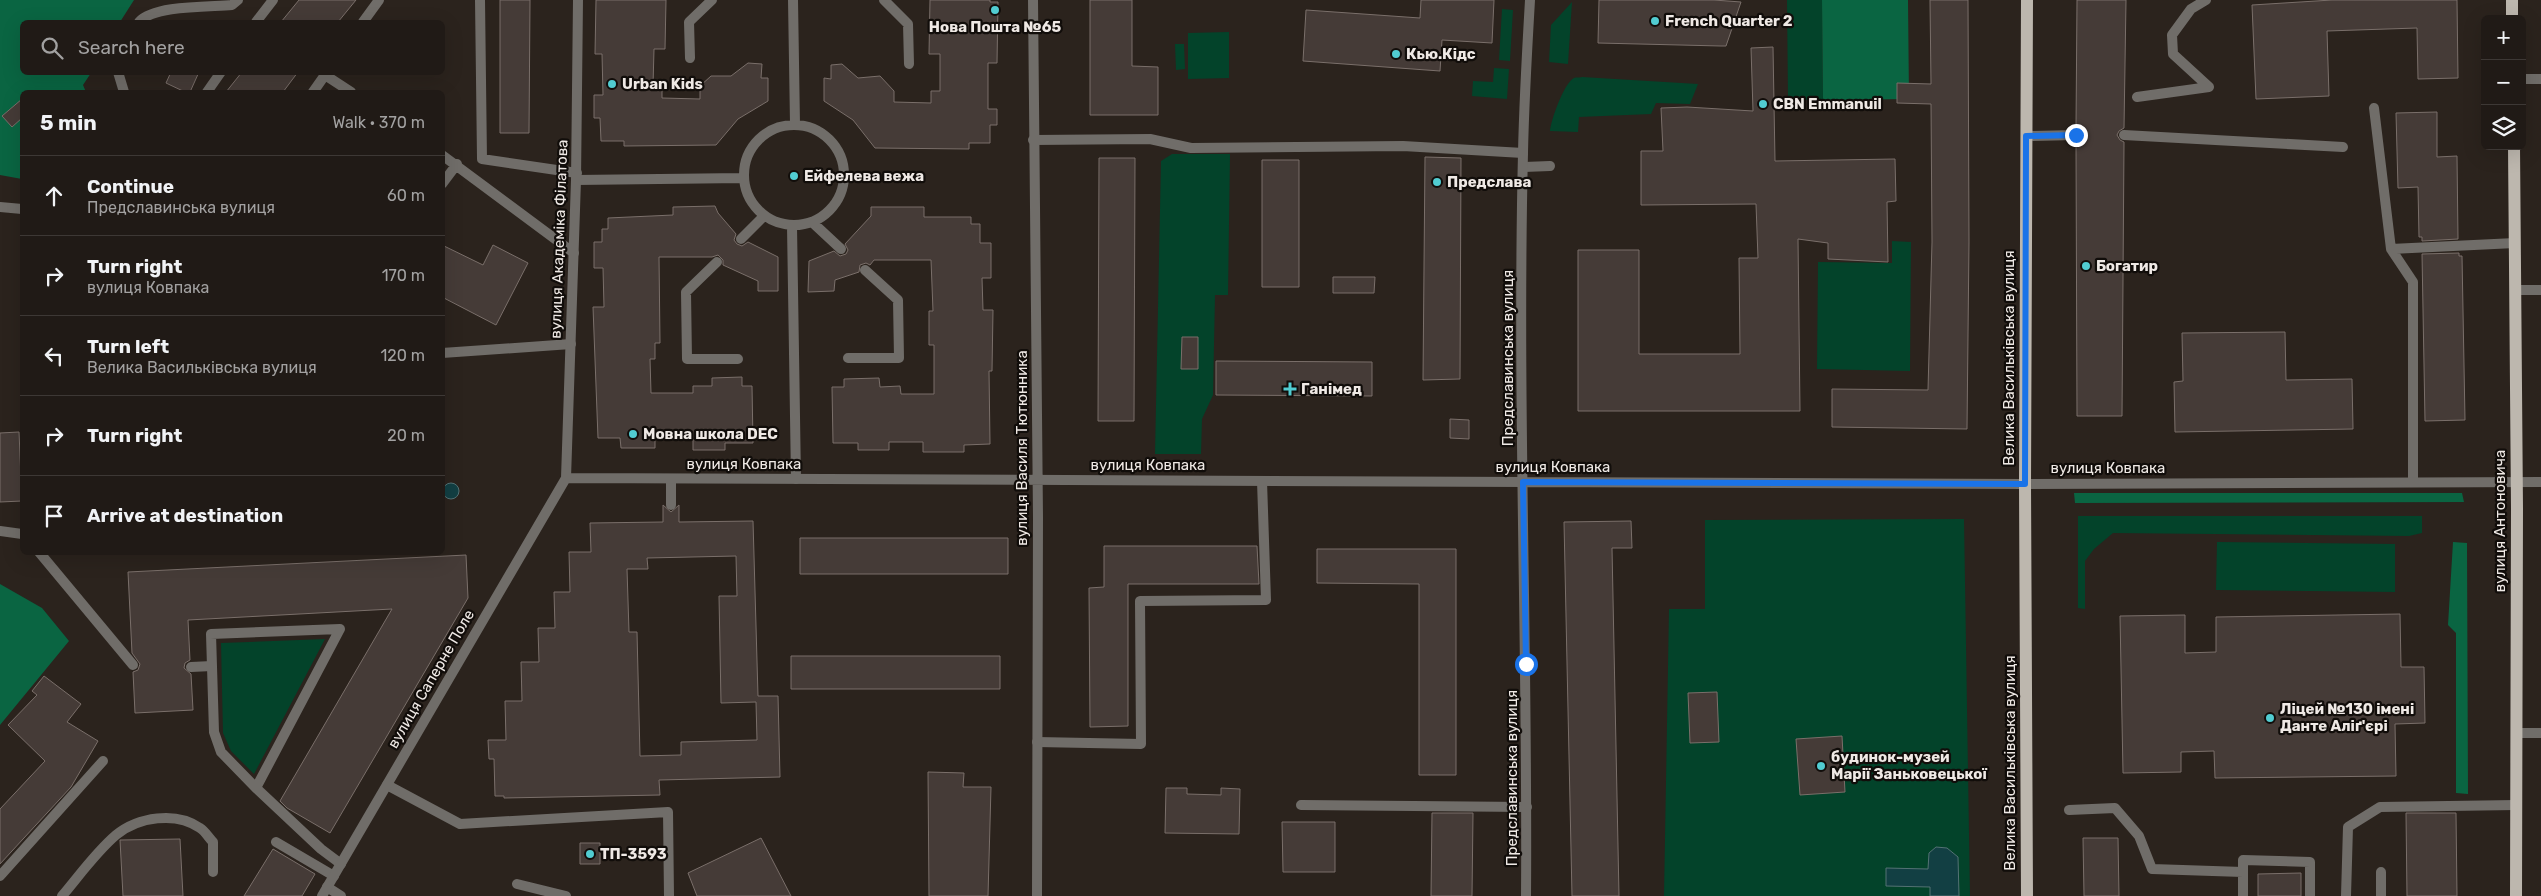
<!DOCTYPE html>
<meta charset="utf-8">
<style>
body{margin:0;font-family:Rubik,sans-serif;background:#28231f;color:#f1f3f6}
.controls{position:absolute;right:15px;top:15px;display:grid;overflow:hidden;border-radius:8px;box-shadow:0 5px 20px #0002}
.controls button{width:45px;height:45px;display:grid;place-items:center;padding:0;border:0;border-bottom:1px solid #3d3835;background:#201a16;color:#f1f3f6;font:25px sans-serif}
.stop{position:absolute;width:15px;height:15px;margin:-11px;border:4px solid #1a73e8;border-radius:50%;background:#fff}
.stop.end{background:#1a73e8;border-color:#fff;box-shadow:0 1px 5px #0008}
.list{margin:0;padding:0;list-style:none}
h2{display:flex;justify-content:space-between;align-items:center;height:65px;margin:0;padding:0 20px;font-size:21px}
h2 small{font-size:16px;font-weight:400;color:#a2a1a1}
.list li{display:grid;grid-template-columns:32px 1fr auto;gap:15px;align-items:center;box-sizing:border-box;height:80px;padding:0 20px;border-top:1px solid #3d3835}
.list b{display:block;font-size:19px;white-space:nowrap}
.list p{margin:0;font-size:16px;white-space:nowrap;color:#a2a1a1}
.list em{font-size:16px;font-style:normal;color:#a2a1a1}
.icon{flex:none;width:28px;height:28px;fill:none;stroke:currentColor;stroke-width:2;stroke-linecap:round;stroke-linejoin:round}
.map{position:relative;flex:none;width:2541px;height:896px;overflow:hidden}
.search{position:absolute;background:#201a16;box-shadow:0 5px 20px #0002;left:20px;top:20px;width:425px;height:55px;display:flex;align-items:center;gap:12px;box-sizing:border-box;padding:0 18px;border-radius:8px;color:#a2a1a1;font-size:19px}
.panel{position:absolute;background:#201a16;box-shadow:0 5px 20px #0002;left:20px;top:90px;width:425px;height:465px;border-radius:8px}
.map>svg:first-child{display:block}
.green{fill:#03432a}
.forest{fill:#0a6542}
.water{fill:#123f43;stroke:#547274}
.building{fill:#453b37;stroke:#7a6f6a;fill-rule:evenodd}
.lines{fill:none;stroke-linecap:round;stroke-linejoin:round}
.service{stroke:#706d69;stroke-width:10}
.minor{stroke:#706d69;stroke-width:10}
.tertiary{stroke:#706d69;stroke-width:10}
.primary{stroke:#bdb7ae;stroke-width:12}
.route{stroke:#1a73e8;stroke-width:6}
.poi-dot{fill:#51ccd1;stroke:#110d0a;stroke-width:2}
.labels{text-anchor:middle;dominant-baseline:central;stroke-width:4.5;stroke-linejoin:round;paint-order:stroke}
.poi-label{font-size:15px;font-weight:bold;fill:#efe9e5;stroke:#110d0a;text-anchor:start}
.street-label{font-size:15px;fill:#efe9e5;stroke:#110d0a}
</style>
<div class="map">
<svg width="2541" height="896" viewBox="0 0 2541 896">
<rect width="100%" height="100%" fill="#2b231d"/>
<!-- green -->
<path class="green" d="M1787 0H1822L1823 100H1788Z
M1572 2 1568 64 1549 62 1551 25Z
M1502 9 1513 10 1510 61 1499 60Z
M1229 32V78L1188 79V33Z
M1175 44H1184L1185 69 1176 70Z
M1494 68 1509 69 1507 99 1472 96 1473 81 1493 82Z
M1582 77 1698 84 1690 104 1656 103 1651 114 1579 117 1578 132 1550 131C1551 120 1564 83 1574 78 1576 77 1579 78 1582 77Z
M1172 154H1230L1228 295H1215L1213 395 1202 419 1201 454H1155L1161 161Z
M1892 241 1911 242 1910 371 1817 369 1818 262 1892 263Z
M2078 516H2422V533L2409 536 2113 533 2094 549 2085 561V609L2078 608Z
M1964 519 1970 896H1664L1669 609H1705V520Z
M2217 542 2395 544V592L2216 590Z
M325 639 254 774 231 751 223 733 221 643Z"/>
<!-- forest -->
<path class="forest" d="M0 0H134L120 22H22V72L91 73 83 85 86 92H22V179L0 175Z
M1822 0H1908L1909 99 1823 100Z
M2074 493H2462L2464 502 2075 503Z
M2453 542 2467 543 2468 794 2456 793V633L2448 625Z
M0 584 42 608 69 641 0 725Z"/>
<!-- water -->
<path class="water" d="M443 491a8 8 0 1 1 16 0a8 8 0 1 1-16 0Z
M1936 847 1947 848 1958 857 1959 896H1930V887L1886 886V868L1928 869 1929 853Z"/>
<!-- building -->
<path class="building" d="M299 0H356L338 22H281Z
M500 0H530L529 133H500Z
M596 0H666L665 49H654L653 86H662V98L700 99V86L711 76H731L748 63 762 64 761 78H768V101L738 119 716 145 624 146V141H601L600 118H594V95H603L602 54H595Z
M930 0H990V2H998L997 63H988V109H997V125H990V143H969V149L875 148 853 120 824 101V78L831 79V65L842 64 858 78 880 76 894 91V102L931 103V91H940V54H929Z
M1090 0H1132V66L1158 67V115H1090Z
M1421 0H1494L1492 43 1442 40 1440 71 1303 61 1306 10 1420 18Z
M1599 0H1714L1741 2 1726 46H1721L1598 43Z
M1930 0H1968L1969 242 1967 429 1832 427V389L1928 390 1932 242 1931 104 1897 103V83L1931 84Z
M2077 0H2126L2124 128 2119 131 2117 135 2120 140 2124 142 2122 416H2077L2076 142 2083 135 2082 131 2076 128Z
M2332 0H2457L2458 78 2418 79 2417 28 2327 31 2329 96 2256 99 2252 5Z
M1773 47 1775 161 1895 159 1896 201 1887 202 1888 262 1828 259V243L1798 239 1800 411H1578V250H1639V354H1740L1739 258H1758L1756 204 1641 205V151H1663L1661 108 1687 107 1753 111 1751 48Z
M171 72H199L190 92H185L166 83Z
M242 72H298L283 92H226Z
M22 99V118L12 127 2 116Z
M2437 112V157L2457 156 2458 239 2422 241V237H2419L2418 187 2398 188 2396 113Z
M1425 157 1461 158 1460 379 1423 380Z
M1099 158H1135L1134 421H1098Z
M1262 160H1299V287H1262Z
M715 206 718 213 736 234 734 240 737 244 742 246 748 242 778 257V291H758V281L723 265V260L718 255 712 257H659L660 343H655V359H650L651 393H693V386H712V378L742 377V386H752L753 443H725V450H693V439H655V448H621L620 438H598L593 307H604L603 268H594V242H602V229H608V218L673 215V207Z
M871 207H924V217H971V224H980V243H991V278H982L983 310H993L992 371H989L990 444 964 445V452H923V442H889V450H858V443H833L832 387H844V379L879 378 880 387 900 386 901 394H934V345H929V311H933L931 260H874L870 265 866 263 860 265 859 272 835 280 834 291 808 292 809 261 834 251 840 256 846 254 848 250 845 244 871 216Z
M442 245 483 265 493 245 528 263 496 325 442 297Z
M2459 253V256H2462L2465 420 2425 421 2422 254Z
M1333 277H1375L1374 293H1333Z
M2285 332 2286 380 2352 379 2353 429 2175 432 2174 382 2183 381 2182 333Z
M1182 337H1198V369H1181Z
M1216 361 1372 362V396L1216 395Z
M1450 419 1469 420V439L1450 438Z
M19 432 22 501 0 502V433Z
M663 505 671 512 679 505V522L753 521 758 696H778L780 777 659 780 660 795 504 798V796H495L494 759H489L488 740H506L505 701H522L521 662H539L538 628H555L554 592H570L569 552H591L590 523 663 522ZM736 556 737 596H719L721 703 756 702 757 740 681 742V755L640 756 637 632H629L627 569H648L647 558Z
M1631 521 1632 548H1612L1619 896H1572L1564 522Z
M800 538H1008V574H800Z
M1104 546H1257L1259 584H1128V726L1090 727 1089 588 1104 587Z
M1317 549H1456V775H1419V584L1317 583Z
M466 555 468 598 330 833 287 808 280 801 392 609 188 620 190 660 185 663 184 668 191 674 193 710 135 713 133 672 138 670 140 664 132 653 128 572Z
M2400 614 2401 667H2424L2425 723 2395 724 2396 776 2215 778 2214 751 2181 752V772L2123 773 2120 616 2185 615V653L2216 652V617Z
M791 656H1000V689H791Z
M44 676 81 704 67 722 98 741 71 787 0 864V809L45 761 8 725 37 695 32 691Z
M1717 692 1719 742 1690 743 1688 693Z
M1842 736 1845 792 1800 795 1796 739Z
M928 772 964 773 963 787H991L988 896H929Z
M1166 788H1187V794L1221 795V788L1240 789 1239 834 1165 833Z
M1432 813H1473L1472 896H1431Z
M2406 813H2456L2457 896H2407Z
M1282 822H1335V872H1283Z
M761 838 791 896H697L688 873Z
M2083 838H2118L2119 896H2084Z
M180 839 183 896H123L120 840Z
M580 843H600V864H580Z
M273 849 315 874 302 896H244Z
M2301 873V896H2258V874Z"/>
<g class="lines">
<!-- service -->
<path class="service" d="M480 0 482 159 577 173
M793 0 795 124
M884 0 908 24 909 64
M256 22 273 0
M363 22 379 0
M690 58 689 22 712 0
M327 72 325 75 351 92
M2522 79H2541
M207 92 221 72
M313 92 325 75
M2137 97 2209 87 2173 54 2172 35 2191 9 2206 0
M2374 108 2391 249 2413 282V482
M744 175a50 50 0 1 1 100 0a50 50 0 1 1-100 0Z
M2124 135 2343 147
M2026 136 2076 135
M1033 140 1150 139 1191 148 1403 146 1523 153
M442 155 574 253
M1523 167 1550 166
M576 180 743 178
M442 184 457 164
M0 207 22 209
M812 222 841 249
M792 226 796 479
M741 239 764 216
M2391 249 2515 243
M717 262 686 292 687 359H738
M2516 290H2541
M442 353 571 344
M848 358H899L898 300 865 270
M671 505V479
M0 531 22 534
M39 552 133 665
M191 667 212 666
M2516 733H2541
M1037 742 1141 744 1140 601 1266 600 1262 481
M387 785 460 824 668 812 669 896
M256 788 221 752 214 732 211 634 340 629 256 788 321 849 341 864
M1301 805 1527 807
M2069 810 2115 808 2139 836 2152 869 2243 872V896
M276 842 334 876
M2243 872V860L2310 862V896
M0 876 103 761
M517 884 566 896
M327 887 341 896
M62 896C79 876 96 852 116 835 138 817 176 811 200 828 205 831 209 838 213 842V872
M2346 896 2348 827 2380 807 2516 805
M2381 896V872"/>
<!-- minor -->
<path class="minor" d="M1033 0 1038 518 1037 896
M139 22C154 5 209 7 232 5L238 0
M118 72 124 92
M566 478 2025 484
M322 896 566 478 576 180 578 0
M1526 896C1528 648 1517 401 1523 153 1524 102 1527 51 1530 0"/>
<!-- tertiary -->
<path class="tertiary" d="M2025 484 2541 482"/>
<!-- primary -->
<path class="primary" d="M2027 0 2025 484 2027 896
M2512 0V19
M2514 146 2517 508 2516 896"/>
</g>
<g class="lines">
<!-- route -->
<path class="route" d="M1526 664 1523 482 2025 484 2026 136 2076 135"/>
</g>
<!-- markers -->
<g class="poi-dot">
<circle cx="995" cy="10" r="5"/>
<circle cx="1655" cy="21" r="5"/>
<circle cx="1396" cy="54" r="5"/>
<circle cx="612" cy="84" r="5"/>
<circle cx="1763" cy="104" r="5"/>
<circle cx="794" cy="176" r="5"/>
<circle cx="1437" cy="182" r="5"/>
<circle cx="2086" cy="266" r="5"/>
<path d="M1287.5 381.5h5v5h5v5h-5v5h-5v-5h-5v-5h5z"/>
<circle cx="633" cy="434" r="5"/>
<circle cx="2270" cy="718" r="5"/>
<circle cx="1821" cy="766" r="5"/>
<circle cx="590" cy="854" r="5"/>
</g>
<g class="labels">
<!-- poi labels -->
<g class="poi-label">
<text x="1665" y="21">French Quarter 2</text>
<text x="995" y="27" text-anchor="middle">Нова Пошта №65</text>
<text x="1406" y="54">Кью.Кідс</text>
<text x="622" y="84">Urban Kids</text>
<text x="1773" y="104">CBN Emmanuil</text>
<text x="804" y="176">Ейфелева вежа</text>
<text x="1447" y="182">Предслава</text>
<text x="2096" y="266">Богатир</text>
<text x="1301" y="389">Ганімед</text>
<text x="643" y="434">Мовна школа DEC</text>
<text x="2280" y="709">Ліцей №130 імені<tspan x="2280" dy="17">Данте Аліґ'єрі</tspan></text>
<text x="1831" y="757">будинок-музей<tspan x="1831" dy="17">Марії Заньковецької</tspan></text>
<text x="600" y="854">ТП-3593</text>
</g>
<!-- street labels -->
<g class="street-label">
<text transform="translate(559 239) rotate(-88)">вулиця Академіка Філатова</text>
<text transform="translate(1508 358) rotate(-90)">Предславинська вулиця</text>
<text transform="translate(2009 358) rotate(-90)">Велика Васильківська вулиця</text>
<text transform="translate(1022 448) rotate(-90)">вулиця Василя Тютюнника</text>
<text x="744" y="464">вулиця Ковпака</text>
<text x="1148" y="465">вулиця Ковпака</text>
<text x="1553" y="467">вулиця Ковпака</text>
<text x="2108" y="468">вулиця Ковпака</text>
<text transform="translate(2500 521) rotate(-90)">вулиця Антоновича</text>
<text transform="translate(431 679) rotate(-60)">вулиця Саперне Поле</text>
<text transform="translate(2010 763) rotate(-90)">Велика Васильківська вулиця</text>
<text transform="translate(1512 778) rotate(-90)">Предславинська вулиця</text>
</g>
</g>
</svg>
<div class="controls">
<button>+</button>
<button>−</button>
<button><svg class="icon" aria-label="layers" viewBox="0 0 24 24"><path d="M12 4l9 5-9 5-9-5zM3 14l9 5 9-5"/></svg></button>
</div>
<div class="stop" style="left:1526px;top:664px"></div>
<div class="stop end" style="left:2076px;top:135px"></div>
<div class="search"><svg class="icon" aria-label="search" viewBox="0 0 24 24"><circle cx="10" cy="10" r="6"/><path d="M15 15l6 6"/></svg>Search here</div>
<section class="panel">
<h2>5 min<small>Walk · 370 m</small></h2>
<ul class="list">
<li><svg class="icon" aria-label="ahead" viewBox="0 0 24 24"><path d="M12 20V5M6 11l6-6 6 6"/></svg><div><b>Continue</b><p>Предславинська вулиця</p></div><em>60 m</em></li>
<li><svg class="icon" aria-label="right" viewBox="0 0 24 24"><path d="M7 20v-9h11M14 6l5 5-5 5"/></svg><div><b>Turn right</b><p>вулиця Ковпака</p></div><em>170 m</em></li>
<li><svg class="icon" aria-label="left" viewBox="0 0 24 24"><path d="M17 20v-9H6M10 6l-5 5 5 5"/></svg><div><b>Turn left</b><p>Велика Васильківська вулиця</p></div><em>120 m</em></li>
<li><svg class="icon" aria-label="right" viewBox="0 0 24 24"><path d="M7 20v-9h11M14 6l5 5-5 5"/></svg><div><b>Turn right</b></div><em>20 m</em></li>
<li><svg class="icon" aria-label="arrive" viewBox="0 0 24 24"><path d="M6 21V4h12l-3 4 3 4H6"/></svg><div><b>Arrive at destination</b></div></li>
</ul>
</section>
</div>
